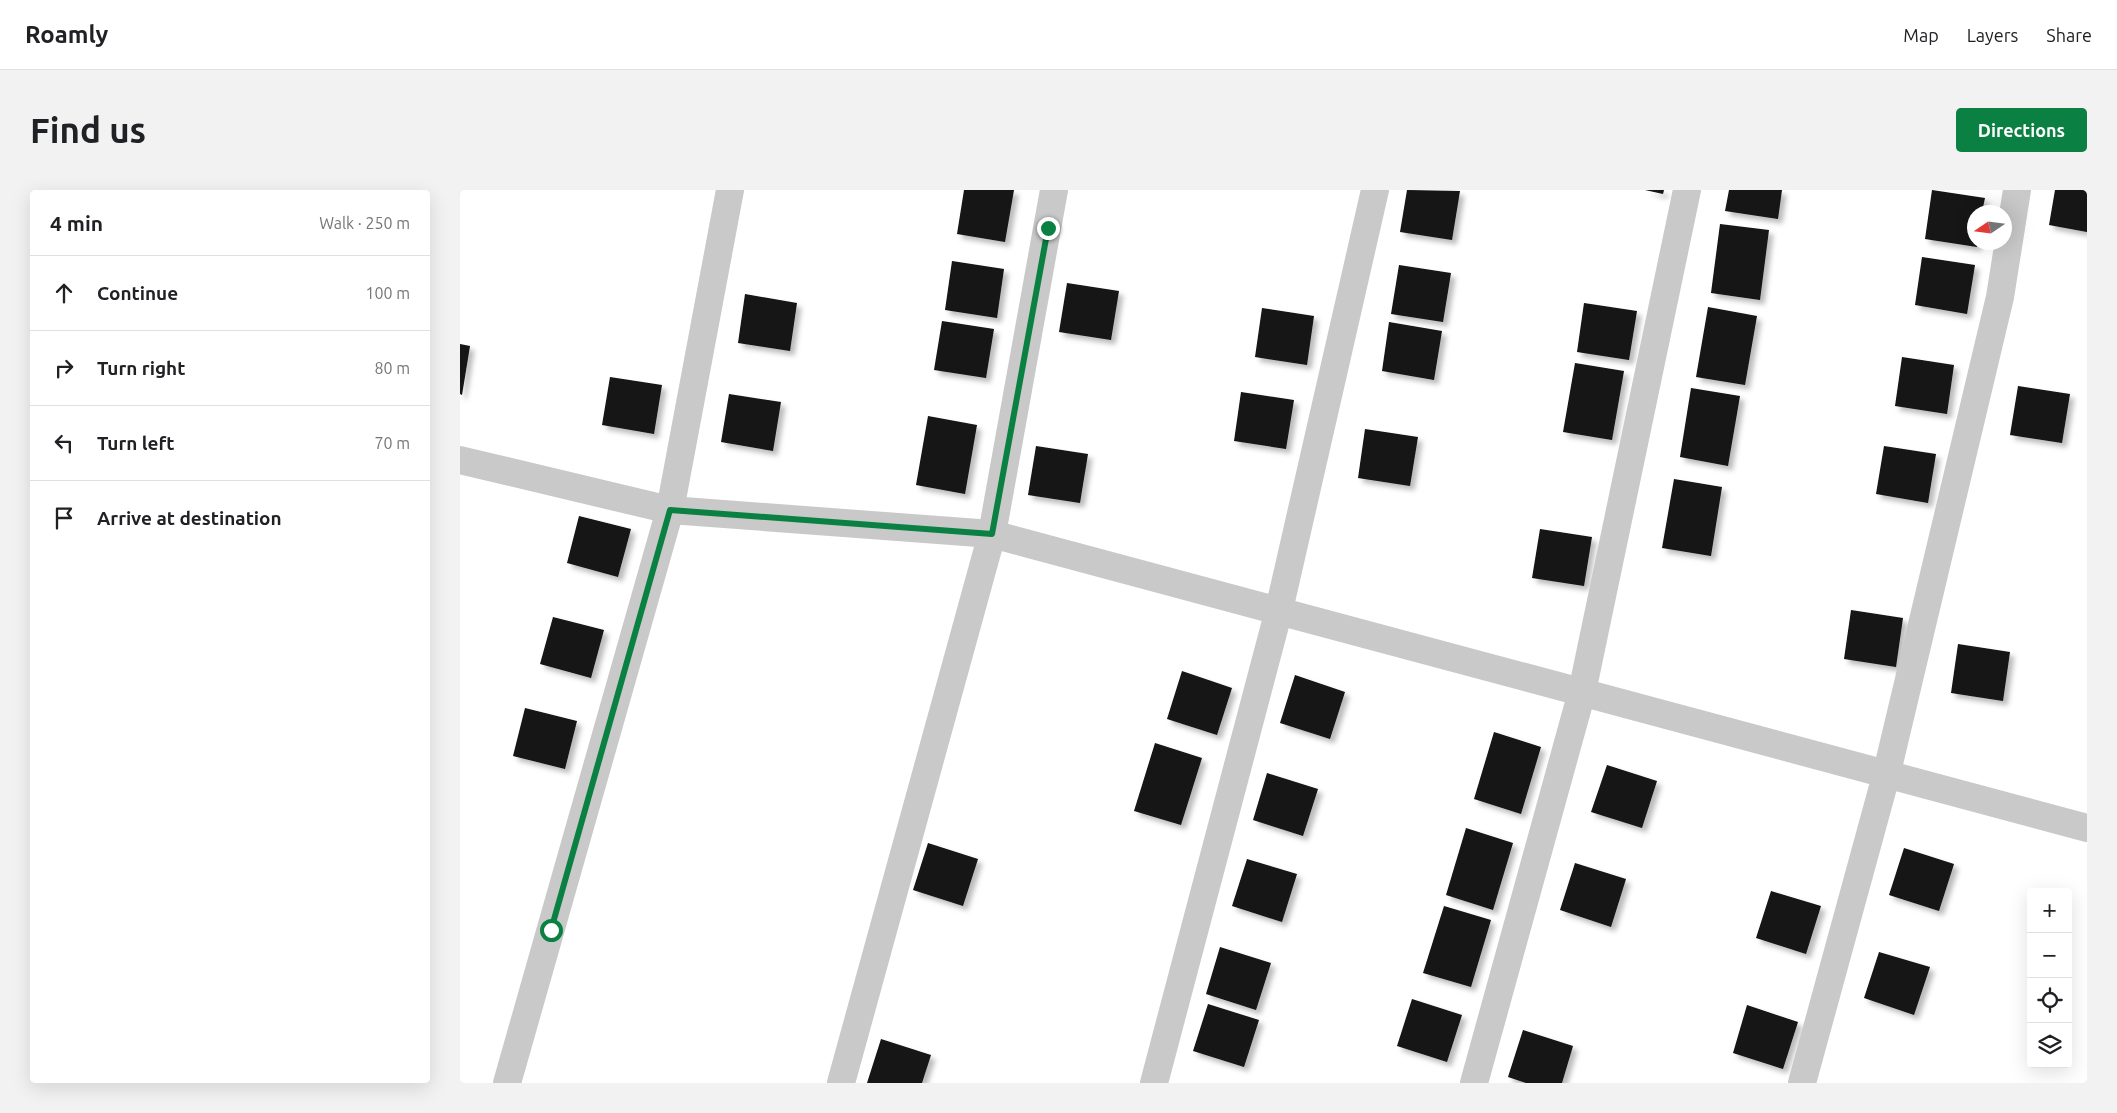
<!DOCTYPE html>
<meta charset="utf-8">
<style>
body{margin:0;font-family:Ubuntu,sans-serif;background:#f2f2f2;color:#202124}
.controls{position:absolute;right:15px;bottom:15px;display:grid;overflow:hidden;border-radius:5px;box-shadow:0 5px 20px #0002}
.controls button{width:45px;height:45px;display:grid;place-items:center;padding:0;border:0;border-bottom:1px solid #e0e0e0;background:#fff;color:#202124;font:25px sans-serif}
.compass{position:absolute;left:1507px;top:15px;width:45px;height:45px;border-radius:50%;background:#fff;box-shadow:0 5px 20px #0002;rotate:257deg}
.stop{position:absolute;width:15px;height:15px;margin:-11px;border:4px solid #0b8043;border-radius:50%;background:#fff}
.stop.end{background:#0b8043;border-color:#fff;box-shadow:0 1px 5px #0008}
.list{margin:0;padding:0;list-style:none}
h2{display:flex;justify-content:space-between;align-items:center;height:65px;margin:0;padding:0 20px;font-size:21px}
h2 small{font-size:16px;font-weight:400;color:#757577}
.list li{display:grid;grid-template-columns:32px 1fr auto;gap:15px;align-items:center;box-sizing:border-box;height:75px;padding:0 20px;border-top:1px solid #e0e0e0}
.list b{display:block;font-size:19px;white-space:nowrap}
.list em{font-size:16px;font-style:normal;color:#757577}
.icon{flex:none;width:28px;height:28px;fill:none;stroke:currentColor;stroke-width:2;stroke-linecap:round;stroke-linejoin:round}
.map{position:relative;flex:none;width:1627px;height:893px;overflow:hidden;border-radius:5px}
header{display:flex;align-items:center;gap:30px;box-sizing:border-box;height:70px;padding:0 25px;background:#fff;border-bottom:1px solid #e0e0e0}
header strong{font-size:24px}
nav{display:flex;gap:28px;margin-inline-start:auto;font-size:18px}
.intro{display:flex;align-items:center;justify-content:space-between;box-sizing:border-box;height:120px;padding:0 30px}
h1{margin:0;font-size:35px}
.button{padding:12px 22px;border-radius:5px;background:#0b8043;color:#fff;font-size:18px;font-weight:700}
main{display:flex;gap:30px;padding:0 30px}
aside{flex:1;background:#fff;border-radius:5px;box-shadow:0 5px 20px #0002}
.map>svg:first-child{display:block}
.building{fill:#131313;filter:url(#shadow)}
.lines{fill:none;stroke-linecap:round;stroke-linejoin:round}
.minor{stroke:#c9c9c9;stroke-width:28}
.route{stroke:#0b8043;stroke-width:6}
</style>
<header>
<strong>Roamly</strong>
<nav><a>Map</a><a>Layers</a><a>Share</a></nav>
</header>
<div class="intro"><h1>Find us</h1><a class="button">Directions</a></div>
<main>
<aside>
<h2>4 min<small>Walk · 250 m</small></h2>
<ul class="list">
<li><svg class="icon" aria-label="ahead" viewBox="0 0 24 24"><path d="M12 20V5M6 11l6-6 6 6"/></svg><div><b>Continue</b></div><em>100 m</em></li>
<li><svg class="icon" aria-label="right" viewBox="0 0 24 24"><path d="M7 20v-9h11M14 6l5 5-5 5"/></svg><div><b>Turn right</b></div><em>80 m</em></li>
<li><svg class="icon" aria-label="left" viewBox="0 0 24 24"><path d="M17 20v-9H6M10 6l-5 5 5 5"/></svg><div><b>Turn left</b></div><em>70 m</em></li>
<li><svg class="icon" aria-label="arrive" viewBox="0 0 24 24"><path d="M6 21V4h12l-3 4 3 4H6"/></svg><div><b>Arrive at destination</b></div></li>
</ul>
</aside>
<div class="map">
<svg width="1627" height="893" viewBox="0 0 1627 893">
<defs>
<filter id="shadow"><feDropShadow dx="4.5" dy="4.5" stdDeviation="2.5" flood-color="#0004"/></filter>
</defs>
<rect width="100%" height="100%" fill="#fff"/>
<!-- building -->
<path class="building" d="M504 0H554L545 52 497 44Z
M947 0 1000 1 992 50 940 42Z
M1185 0H1204L1203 4Z
M1269 0H1322L1318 29 1265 21Z
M1472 0 1525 8 1522 22H1514V52H1518L1517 57 1465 49Z
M1595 0H1627V42L1589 35Z
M1260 34 1309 40 1300 110 1251 103Z
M1462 67 1515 75 1507 124 1455 115Z
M492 71 544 79 537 128 485 120Z
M939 75 991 83 983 132 931 124Z
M607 93 659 101 651 150 599 142Z
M285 104 337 113 330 161 278 153Z
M1124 113 1177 121 1169 170 1117 162Z
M1248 117 1297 126 1285 195 1236 187Z
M802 118 854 126 847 175 795 167Z
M482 131 534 139 526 188 474 180Z
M929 132 982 141 974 190 922 181Z
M0 154 10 156 2 205 0 204Z
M1442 167 1494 175 1487 224 1435 216Z
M1115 173 1164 181 1152 250 1103 242Z
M150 187 202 195 194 244 142 235Z
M1558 196 1610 204 1602 253 1550 245Z
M1231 198 1280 206 1268 276 1220 267Z
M781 202 834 210 826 259 774 251Z
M269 204 321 212 313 261 261 252Z
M468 226 517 235 505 304 456 295Z
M905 239 958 247 950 296 898 288Z
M576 256 628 264 620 313 568 305Z
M1424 256 1476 264 1468 313 1416 304Z
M1214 289 1262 297 1251 366 1202 358Z
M119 326 171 339 158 387 107 373Z
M1080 339 1132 347 1124 396 1072 388Z
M1391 420 1443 428 1436 477 1384 469Z
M93 427 144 440 131 488 80 474Z
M1498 454 1550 462 1543 511 1491 503Z
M722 481 772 498 757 545 707 529Z
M835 485 885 502 870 549 820 533Z
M65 518 117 531 105 579 53 566Z
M1034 542 1081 557 1061 624 1014 609Z
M695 553 742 568 721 635 674 621Z
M1147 575 1197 591 1182 638 1131 622Z
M807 583 858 599 843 646 793 630Z
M1006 638 1053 653 1033 720 986 705Z
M468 653 518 669 503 716 453 700Z
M1444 658 1494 674 1479 721 1429 705Z
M787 669 837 684 822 732 772 716Z
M1115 673 1166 689 1151 737 1100 720Z
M1311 701 1361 716 1346 764 1296 748Z
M984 716 1031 730 1011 797 963 783Z
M760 757 811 773 796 820 746 804Z
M1419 762 1470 777 1454 825 1404 808Z
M952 809 1002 825 987 872 937 856Z
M748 814 799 830 784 877 733 861Z
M1287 815 1338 832 1323 879 1273 863Z
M1063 840 1113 856 1102 893H1066L1048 887Z
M421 849 471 865 462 893H407Z"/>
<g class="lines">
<!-- minor -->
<path class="minor" d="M0 270 210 320 532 344 1627 638
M47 893 210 320 270 0
M381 893 532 344 594 0
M694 893 819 420 915 0
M1014 893 1122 502 1227 0
M1342 893 1426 586 1540 107 1557 0"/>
</g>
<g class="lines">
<!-- route -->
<path class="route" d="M91 740 210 320 532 344 588 38"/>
</g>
</svg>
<div class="controls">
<button>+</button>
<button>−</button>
<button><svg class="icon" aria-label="locate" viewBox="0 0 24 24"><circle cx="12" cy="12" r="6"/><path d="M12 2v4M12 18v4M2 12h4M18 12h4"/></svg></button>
<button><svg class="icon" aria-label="layers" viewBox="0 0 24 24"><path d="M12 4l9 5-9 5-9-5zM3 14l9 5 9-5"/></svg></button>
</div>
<svg class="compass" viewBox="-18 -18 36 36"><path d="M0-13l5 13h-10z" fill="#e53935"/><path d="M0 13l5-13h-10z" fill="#757577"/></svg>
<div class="stop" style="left:91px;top:740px"></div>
<div class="stop end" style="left:588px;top:38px"></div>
</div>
</main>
